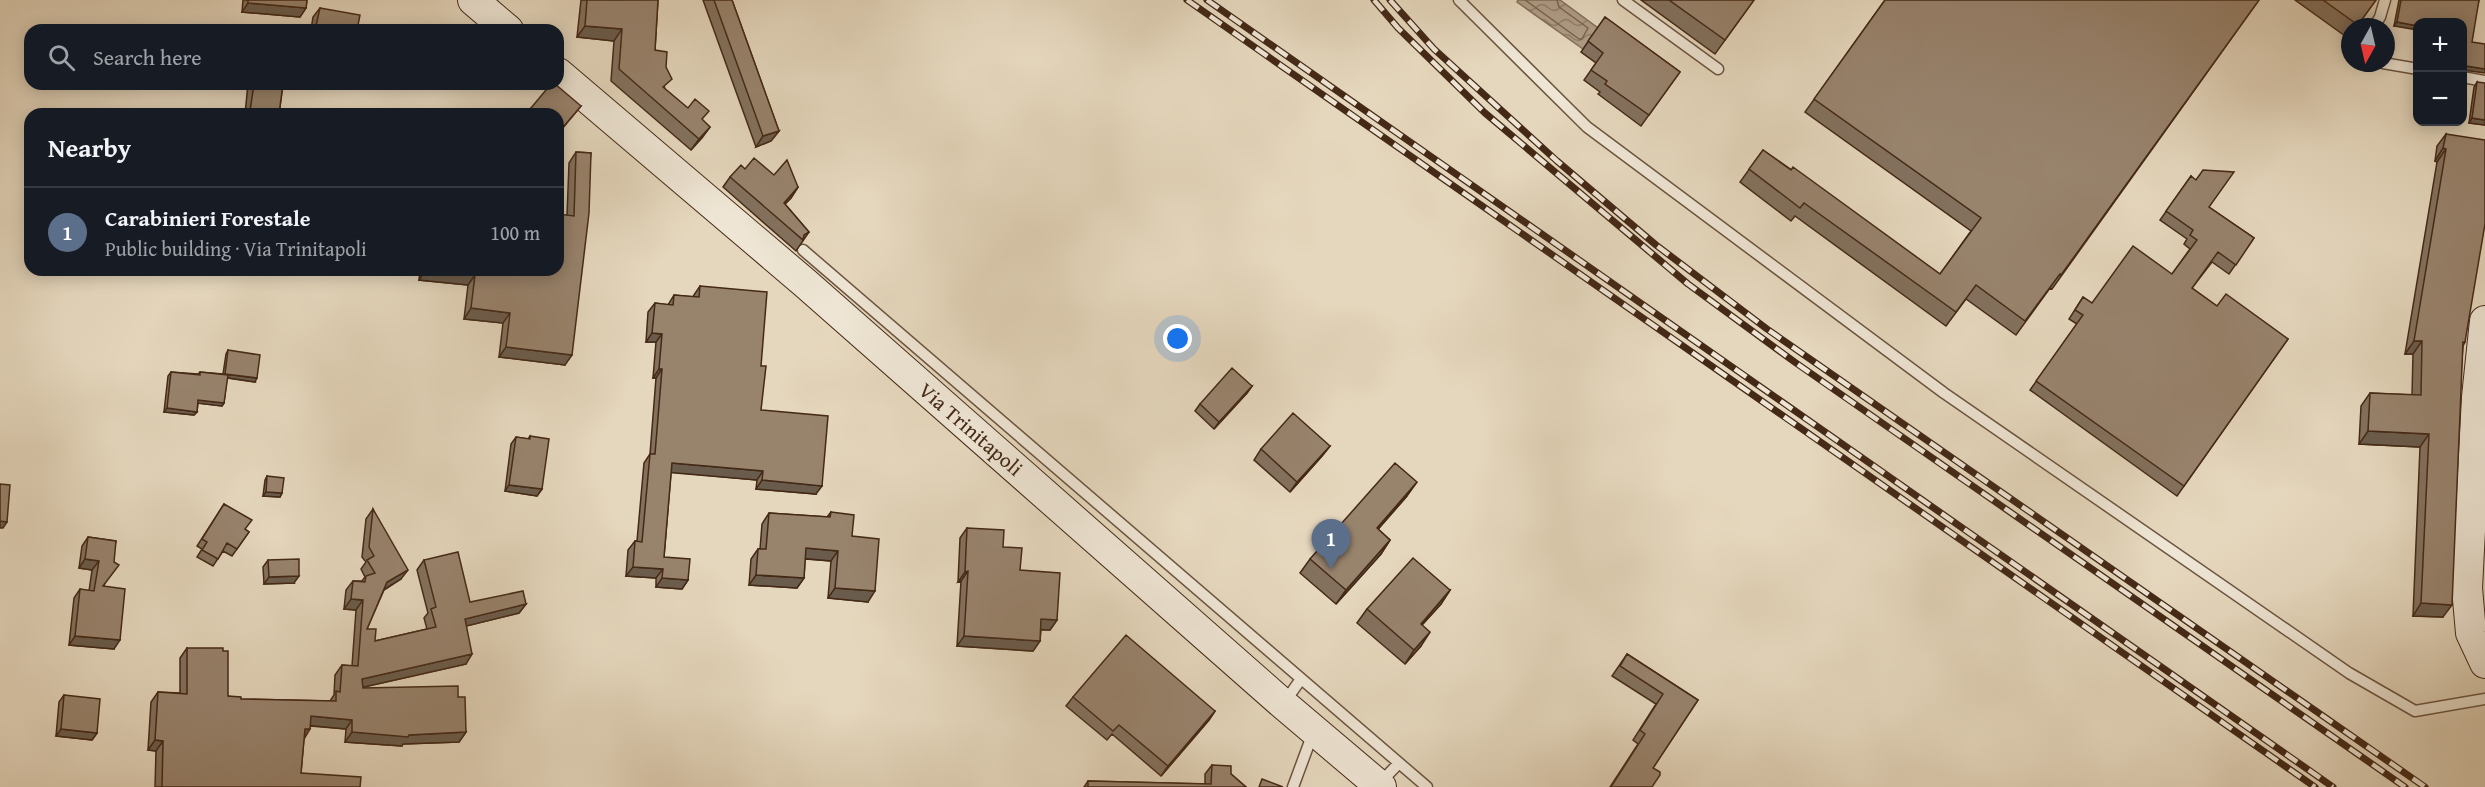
<!DOCTYPE html>
<meta charset="utf-8">
<style>
body{margin:0;font-family:"Gentium Book Plus",serif;background:#242831;color:#f1f3f6}
.controls{position:absolute;right:18px;top:18px;display:grid;overflow:hidden;border-radius:12px;box-shadow:0 3px 15px #0003}
.controls button{width:54px;height:54px;display:grid;place-items:center;padding:0;border:0;border-bottom:2px solid #363941;background:#171b24;color:#f1f3f6;font:30px sans-serif}
.compass{position:absolute;left:2341px;top:18px;width:54px;height:54px;border-radius:50%;background:#171b24;box-shadow:0 3px 15px #0003;rotate:188deg}
.you{position:absolute;left:1178px;top:339px;width:21px;height:21px;margin:-15px;border:4px solid #fff;border-radius:50%;background:#1a73e8;box-shadow:0 0 0 9px #1a73e833}
.badge{display:grid;place-items:center;width:39px;height:39px;border-radius:50%;background:#1a73e8;color:#fff;font-size:20px;font-weight:700}
.pin{position:absolute;translate:-50% -50px;filter:drop-shadow(0 2px 3px #0008)}
.pin::after{content:'';position:absolute;top:32px;width:21px;height:18px;background:inherit;clip-path:polygon(0 0,100% 0,50% 100%)}
.list{margin:0;padding:0;list-style:none}
h2{display:flex;justify-content:space-between;align-items:center;height:78px;margin:0;padding:0 24px;font-size:26px}
h2 small{font-size:20px;font-weight:400;color:#9ea1a6}
.list li{display:grid;grid-template-columns:39px 1fr auto;gap:18px;align-items:center;box-sizing:border-box;height:90px;padding:0 24px;border-top:2px solid #363941}
.list b{display:block;font-size:22px;white-space:nowrap}
.list p{margin:0;font-size:20px;white-space:nowrap;color:#9ea1a6}
.list em{font-size:20px;font-style:normal;color:#9ea1a6}
.icon{flex:none;width:33px;height:33px;fill:none;stroke:currentColor;stroke-width:2;stroke-linecap:round;stroke-linejoin:round}
.map{position:relative;flex:none;width:2485px;height:787px;overflow:hidden}
.search{position:absolute;background:#171b24;box-shadow:0 3px 15px #0003;left:24px;top:24px;width:540px;height:66px;display:flex;align-items:center;gap:15px;box-sizing:border-box;padding:0 21px;border-radius:18px;color:#9ea1a6;font-size:22px}
.panel{position:absolute;background:#171b24;box-shadow:0 3px 15px #0003;left:24px;top:108px;width:540px;height:168px;border-radius:18px}
.map>svg:first-child{display:block}
.water{fill:url(#water-waves);stroke:#846e59;stroke-width:1.5}
.lines{fill:none;stroke-linecap:round;stroke-linejoin:round}
.shore{stroke:#79624e;stroke-width:1.5}
.service-casing{stroke:#6c5440;stroke-width:13}
.secondary-casing{stroke:#442917;stroke-width:32}
.service{stroke:#eee5d4;stroke-width:10}
.secondary{stroke:#eee5d4;stroke-width:30}
.rail-casing{stroke:#442917;stroke-width:7}
.rail{stroke:#eee5d4;stroke-width:4.5;stroke-dasharray:14;stroke-linecap:butt}
.wall{fill:#83715e;stroke:#442917;stroke-width:1.5}
.shaded-wall{fill:#6a5c4c;stroke:#442917;stroke-width:1.5}
.building{fill:#98836d;stroke:#442917;stroke-width:1.5}
.labels{text-anchor:middle;dominant-baseline:central;stroke-width:5;stroke-linejoin:round;paint-order:stroke}
.street-label{font-size:21px;fill:#442917;stroke:#eee5d4}
</style>
<div class="map">
<svg width="2485" height="787" viewBox="0 0 2485 787">
<defs>
<pattern id="water-waves" width="16" height="10" patternUnits="userSpaceOnUse" patternTransform="scale(1.5)"><rect width="16" height="10" fill="#ae9c85"/><path d="M0 5q4-4 8 0t8 0" fill="none" stroke="#8f7f6c"/></pattern>
</defs>
<rect width="100%" height="100%" fill="#e5d7bd"/>
<filter id="stains"><feTurbulence type="fractalNoise" baseFrequency=".00333" numOctaves="4"/><feColorMatrix values="0 0 0 0 .2 0 0 0 0 .09 0 0 0 0 .02 0 0 0 .5 -.17"/></filter>
<radialGradient id="worn" r=".72"><stop offset=".6" stop-color="#630" stop-opacity="0"/><stop offset="1" stop-color="#630" stop-opacity=".3"/></radialGradient>
<!-- water -->
<path class="water" d="M1518 0H1560L1598 28 1583 49 1517 2Z"/>
<g class="lines">
<!-- shore -->
<path class="shore" d="M1525 0 1579 39H1582L1588 28 1559 7 1557 0"/>
<!-- service casing -->
<g class="service-casing">
<path id="service" d="M1459 0 1587 127 1944 393 2349 673 2415 711 2485 699
M1623 0 1718 69
M2374 27 2380 17 2385 0
M2383 63 2418 69
M2462 77 2485 81
M803 250 1427 787
M1284 703 1301 679
M1379 784 1399 763
M1293 787 1313 733"/>
</g>
<!-- secondary casing -->
<g class="secondary-casing">
<path id="secondary" d="M473 0 508 30
M558 73 805 283 1283 704 1381 787
M2485 321 2477 397 2467 588 2471 633 2485 663"/>
</g>
<!-- service -->
<use href="#service" class="service"/>
<!-- secondary -->
<use href="#secondary" class="secondary"/>
<!-- rail casing -->
<g class="rail-casing">
<path id="rail" d="M1187 0 2315 787
M1207 0 2333 787
M1374 0 1398 28 1485 113 1688 284 1796 363 2405 787
M1390 0 1434 49 1557 161 1656 245 1767 329 2425 787"/>
</g>
<!-- rail -->
<use href="#rail" class="rail"/>
</g>
<!-- wall -->
<path class="wall" d="M243 0H307L306 8 300 17 242 12Z
M581 0H658L655 50 665 89 710 127 691 150 611 81 614 41 577 37Z
M703 0H732L779 131 771 141 756 147Z
M1641 0H1754L1715 54Z
M1885 0H2259L2052 289 2050 288 2016 335 1966 299 1946 326 1795 216 1791 221 1740 182 1763 150 1940 274 1971 231 1805 112Z
M2295 0H2376L2356 27H2350V36L2348 38Z
M2399 0H2479L2463 70V22L2394 26Z
M320 8 357 30H311L313 17Z
M1605 17 1680 72 1641 126 1598 94 1600 92 1584 80 1596 63 1581 52Z
M2477 82 2485 125 2469 123 2474 87Z
M248 84H283L279 114H245Z
M581 106 558 134V114L527 113 531 108Z
M2446 134 2465 342 2463 346 2443 617 2413 616 2420 447 2359 444 2361 406 2370 393 2412 395 2413 354H2405L2437 162 2435 161 2437 146Z
M576 152 591 153 565 365 499 357 503 323 464 319 468 285 419 280 420 270H558L567 215 569 163Z
M745 169 774 175 798 187 791 198 785 204 809 232 796 251 723 187 730 177Z
M2191 176 2209 207 2254 238 2229 274 2212 262 2192 288 2217 306 2288 339 2177 496 2030 390 2077 324 2069 319 2083 297 2092 303 2172 274 2190 249 2184 244 2187 239 2160 220Z
M700 286 761 366V410L816 494 756 489 757 480 671 472 664 557 688 580 682 589 656 587V578L626 576 628 550 635 541H637L644 463 650 454 656 378H653L656 342H646L648 312 655 303 668 305 674 295 693 297 694 295Z
M228 350 255 382 227 378 224 403 222 406 198 403 197 412 194 415 164 412 168 376 171 372 198 374 200 372 223 374 226 354Z
M1252 386 1247 393 1214 429 1195 411 1200 404Z
M530 436 542 489 537 496 505 491 511 444 516 437 528 439Z
M1330 446 1322 456 1290 492 1254 460 1261 449Z
M267 476 282 493 280 497 263 496 265 480Z
M1407 496 1378 529 1390 540 1381 554 1336 604 1300 573 1310 559Z
M224 504 245 529 249 532 232 556 223 551 213 566 197 557 202 549 197 546Z
M373 509 401 579 384 590 367 629 375 641 427 629 424 618 428 613 417 570 424 560 470 602 526 604 519 613 466 626V664L363 687V688L458 697 466 732 459 742 403 744 402 746 345 742 346 729 310 726 304 738 301 773 360 787H155L156 751 148 750 151 702 158 692 180 693V658L187 648 228 696 241 699 330 701 334 695 335 675 342 665 352 666 356 610 344 609 346 590 353 581H362L365 577 361 569 366 562 362 557 366 519Z
M831 512 852 536 868 602 828 598 831 561 805 559 804 578 797 588 749 585 751 559 758 549H760L762 524 769 513 827 517Z
M967 528 1003 547 1057 620 1050 630H1041L1040 641 1033 651 957 646 961 581 958 582 960 538Z
M88 537 116 541 104 586 114 649 69 645 74 598 80 589 89 591 92 570 79 568 82 546Z
M268 560 294 583 264 584 263 567Z
M1450 590 1441 604 1422 625 1421 646 1405 664 1357 623 1367 609Z
M1627 654 1698 700 1653 768 1652 787H1610L1638 744 1633 740 1656 704 1612 676Z
M64 695 97 733 92 740 56 736 59 702Z
M1073 697 1215 711 1209 720 1161 776 1112 734 1107 740 1066 706Z
M1212 765 1231 774 1246 787H1084L1088 781 1205 784V774Z"/>
<!-- shaded-wall -->
<path class="shaded-wall" d="M248 3 306 8 300 17 242 12Z
M2397 22 2418 26V30L2394 26Z
M585 26 622 29 614 41 577 37Z
M2466 66 2485 69V73L2463 70V67Z
M250 111 258 112 256 114H248Z
M2472 118 2485 120V125L2469 123Z
M710 127 702 138 691 150 699 139Z
M779 131 771 141 756 147 763 136Z
M2443 148 2446 149 2437 162 2435 161Z
M798 187 791 198 776 213 784 203Z
M425 270H430L475 275 468 285 419 280Z
M471 308 510 313 503 323 464 319Z
M652 333 662 334 656 342H646Z
M2414 341H2422L2413 354H2405Z
M506 347 572 355 565 365 499 357Z
M659 369H662L656 378H653Z
M225 374 257 378 255 382 222 377Z
M1252 386 1247 393 1214 429 1219 422Z
M198 400 224 403 222 406 196 403Z
M167 408 197 412 194 415 164 412Z
M2368 431 2429 434 2420 447 2359 444Z
M1330 446 1322 456 1290 492 1297 482Z
M672 463 763 471 757 480 665 472Z
M762 480 822 486 816 494 756 489Z
M1417 482 1407 496 1367 542 1377 528Z
M509 485 542 489 537 496 505 491Z
M266 492 282 493 280 497 263 496Z
M0 521 7 522 3 528H0Z
M1390 540 1381 554 1336 604 1346 590Z
M806 548 838 551 831 561 799 558Z
M85 559 99 561 92 570 79 568Z
M633 567 663 569 656 578 626 576Z
M408 570 401 579 380 592 387 582Z
M968 571 961 581 958 582 965 572Z
M756 575 804 578 797 588 749 585Z
M299 576 294 583 264 584 269 577Z
M662 578 688 580 682 589 656 587Z
M835 588 875 591 868 602 828 598Z
M1450 590 1441 604 1411 637 1421 624Z
M351 599 363 600 356 610 344 609Z
M2421 603 2452 605 2443 617 2413 616Z
M526 604 519 613 458 628 465 619Z
M1041 619 1057 620 1050 630 1034 629Z
M1430 632 1421 646 1405 664 1414 650Z
M75 636 120 640 114 649 69 645Z
M964 636 1040 641 1033 651 957 646Z
M472 654 466 664 355 689 362 679Z
M1215 711 1209 720 1161 776 1168 766Z
M311 716 352 720 346 729 304 725Z
M61 729 97 733 92 740 56 736Z
M305 729H310L304 739Z
M352 732 409 735 466 732 459 742 403 744 402 746 345 742Z
M155 740 163 741 156 751 148 750Z"/>
<!-- building -->
<path class="building" d="M248 0H307L306 8 248 3Z
M587 0H658L655 50 667 52 666 67 672 79 663 87 688 108 695 99 709 111 702 119 710 127 699 139 619 69 622 29 585 26Z
M714 0H732L779 131 763 136Z
M1669 0H1754L1725 40Z
M1885 0H2259L2061 275 2060 274 2025 321 1976 285 1956 312 1804 203 1800 208 1749 169 1763 150 1791 170 1793 167 1940 274 1981 218 1814 99Z
M2323 0H2376L2358 25Z
M2401 0H2479L2472 42 2485 44V69L2466 66 2463 67V22H2418V26L2397 22Z
M320 8 360 15 357 30H315Z
M1605 17 1680 72 1649 115 1605 84 1607 81 1591 70 1603 53 1588 41Z
M2477 82 2485 83V120L2472 118Z
M254 84H283L279 114H258V112L250 111Z
M551 84H555L581 106 559 132 558 131V114H538L531 108Z
M2446 134 2485 140V224L2465 342H2463L2452 605 2421 603 2429 434 2368 431 2370 393 2421 395 2422 341H2414L2446 149 2443 148Z
M576 152 591 153 589 213 572 355 506 347 510 313 471 308 475 275 430 270H558V214L574 216Z
M754 158 774 175 787 160 798 187 784 203 809 232 804 235 803 240 730 177 741 165 745 169Z
M2203 170 2234 172 2209 207 2254 238 2236 265 2218 252 2192 288 2217 306 2226 294 2288 339 2184 486 2036 381 2083 315 2075 310 2083 297 2092 303 2133 246 2172 274 2197 240 2190 235 2193 230 2166 211 2191 176 2196 180Z
M700 286 767 292 761 366H766L761 410 828 416 822 486 762 480 763 471 672 463 664 557 690 559 688 580 662 578 663 569 633 567 635 541 642 542 650 454H655L662 369H659L662 334 652 333 655 303 673 305 674 295 699 297Z
M228 350 260 355 257 378 225 374Z
M1232 368 1252 386 1219 422 1200 404Z
M171 372 200 375V372L228 375 224 403 198 400 197 412 167 408Z
M1293 413 1330 446 1297 482 1261 449Z
M530 436 549 439 542 489 509 485 516 437 530 439Z
M1395 463 1417 482 1377 528 1390 540 1346 590 1310 559Z
M267 476 284 478 282 493 266 492Z
M0 484 10 485 7 522 0 521Z
M224 504 252 520 245 529 249 532 237 549 227 543 218 559 202 550 207 542 202 539Z
M373 509 408 570 387 582 367 629H376L375 641 436 627 431 609 436 607 424 560 458 552 470 602 523 591 526 604 465 619 472 654 362 679 363 688 458 686V697H465L466 732 409 735 408 737 352 732V720L311 716 310 729H305L301 773 361 777 360 787H162L163 741 155 740 158 692 187 694V648H223V651H228V696L241 697V699L336 701V691L340 692 342 665 358 666 363 600 351 599 353 581 365 582 366 576 375 573 367 560 374 556 369 547Z
M831 512 854 515 852 536 879 539 875 591 835 588 838 551 806 548 804 578 756 575 758 549H766L769 513 830 517Z
M967 528 1004 530 1003 547 1022 548 1020 570 1060 573 1057 620 1041 619 1040 641 964 636 968 571 965 572Z
M88 537 116 541 114 562 119 565 103 586 125 589 120 640 75 636 80 589 94 591 99 561 85 559Z
M1413 558 1450 590 1421 624 1430 632 1414 650 1367 609Z
M299 559V576L269 577 268 560Z
M1126 635 1215 711 1168 766 1119 725 1113 731 1073 697Z
M1627 654 1698 700 1653 768 1660 772V775L1652 787H1611L1645 734 1640 730 1663 694 1620 666Z
M64 695 100 699 97 733 61 729Z
M1212 765 1231 766V774L1246 787H1088V781L1211 784Z
M1262 779 1283 787H1259Z"/>
<g class="labels">
<!-- street labels -->
<g class="street-label">
<text transform="translate(971 429) rotate(41)">Via Trinitapoli</text>
</g>
</g>
<rect width="100%" height="100%" filter="url(#stains)"/>
<rect width="100%" height="100%" fill="url(#worn)"/>
</svg>
<div class="controls">
<button>+</button>
<button>−</button>
</div>
<svg class="compass" viewBox="-18 -18 36 36"><path d="M0-13l5 13h-10z" fill="#e53935"/><path d="M0 13l5-13h-10z" fill="#9ea1a6"/></svg>
<div class="you"></div>
<div class="pin badge" style="left:1331px;top:569px;background:#5c6f8a">1</div>
<div class="search"><svg class="icon" aria-label="search" viewBox="0 0 24 24"><circle cx="10" cy="10" r="6"/><path d="M15 15l6 6"/></svg>Search here</div>
<section class="panel">
<h2>Nearby<small></small></h2>
<ul class="list">
<li><span class="badge" style="background:#5c6f8a">1</span><div><b>Carabinieri Forestale</b><p>Public building · Via Trinitapoli</p></div><em>100 m</em></li>
</ul>
</section>
</div>
